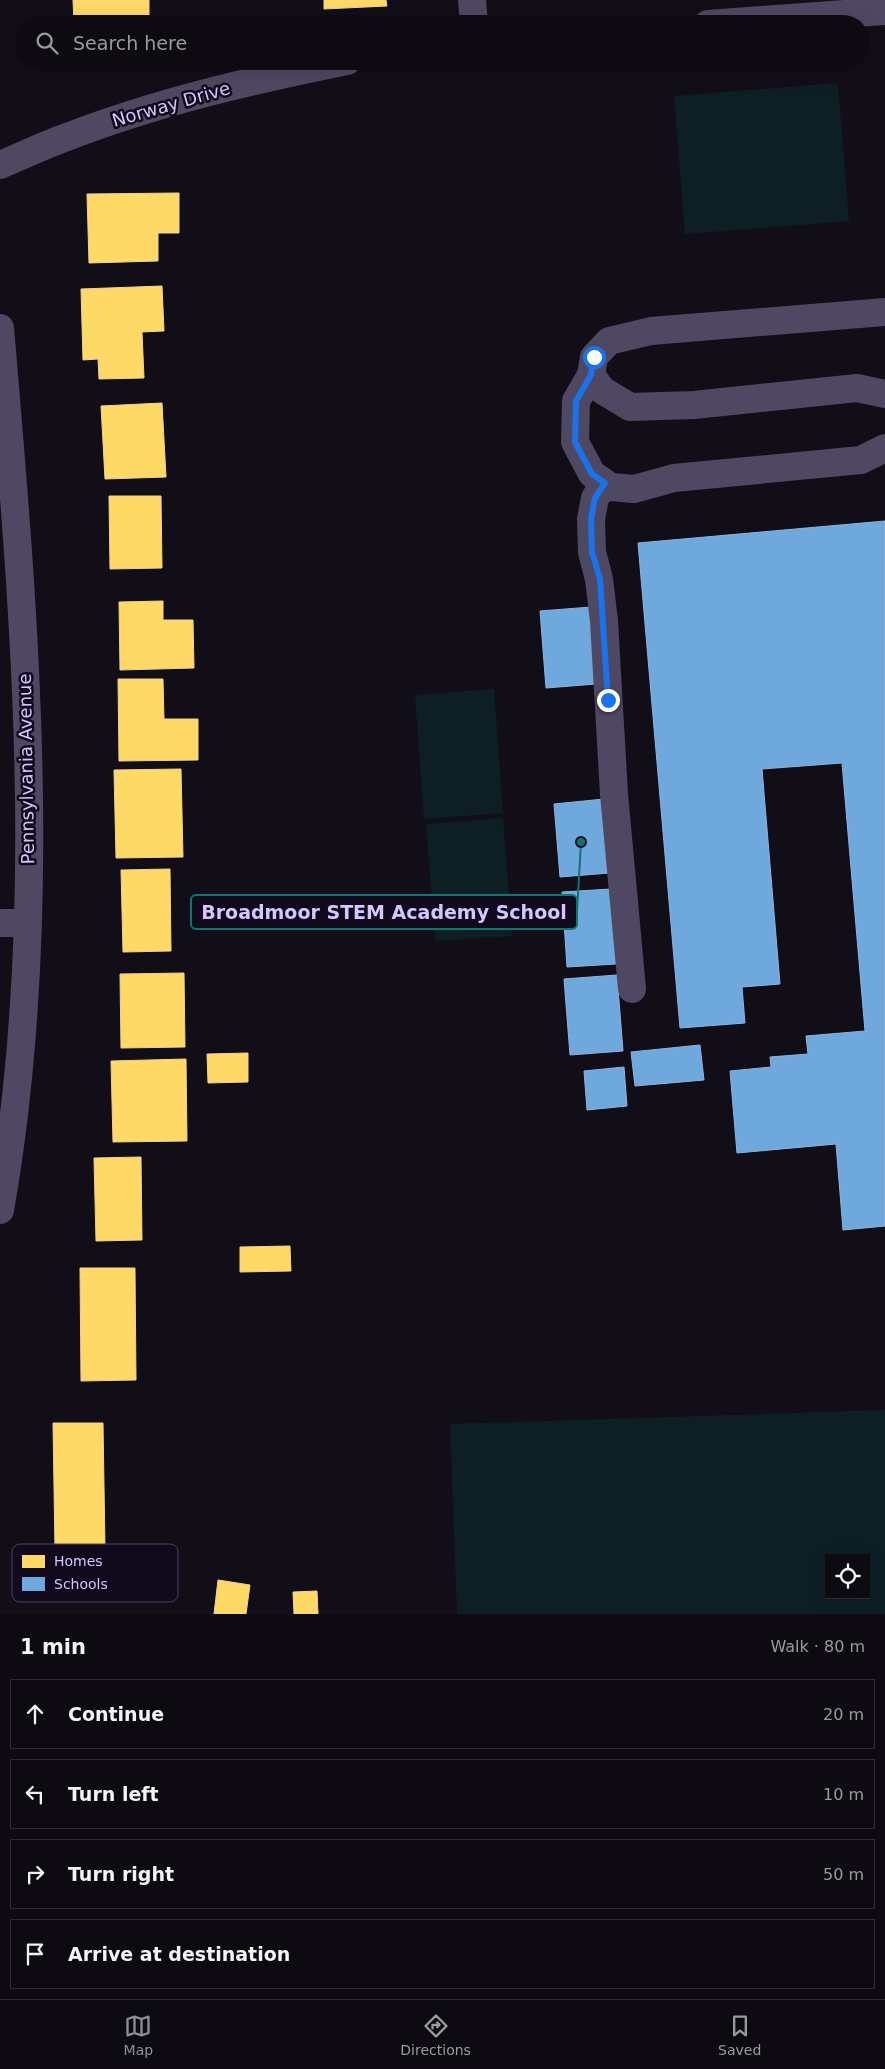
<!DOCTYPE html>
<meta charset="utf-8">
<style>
body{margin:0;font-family:"DejaVu Sans",sans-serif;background:#1c1820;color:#f1f3f6}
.controls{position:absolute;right:15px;bottom:15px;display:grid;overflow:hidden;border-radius:0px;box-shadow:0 5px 20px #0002}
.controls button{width:45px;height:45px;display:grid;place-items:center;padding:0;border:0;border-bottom:1px solid #2e2b32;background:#0e0a12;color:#f1f3f6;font:25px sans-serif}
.stop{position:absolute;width:15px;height:15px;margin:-11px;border:4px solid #1a73e8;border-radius:50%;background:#fff}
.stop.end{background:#1a73e8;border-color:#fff;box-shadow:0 1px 5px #0008}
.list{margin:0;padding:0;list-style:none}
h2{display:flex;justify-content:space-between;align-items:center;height:65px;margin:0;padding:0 20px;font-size:21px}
h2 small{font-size:16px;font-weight:400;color:#9b9a9f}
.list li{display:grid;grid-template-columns:32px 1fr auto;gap:15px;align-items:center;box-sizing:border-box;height:70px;margin:0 10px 10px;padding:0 10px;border:1px solid #2e2b32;border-radius:0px}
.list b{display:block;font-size:19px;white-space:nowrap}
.list em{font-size:16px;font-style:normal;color:#9b9a9f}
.icon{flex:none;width:28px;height:28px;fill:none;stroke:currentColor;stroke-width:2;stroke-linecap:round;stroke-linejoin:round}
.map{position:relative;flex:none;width:885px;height:1614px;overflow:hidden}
.search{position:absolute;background:#0e0a12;box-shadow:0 5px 20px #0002;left:15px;right:15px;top:15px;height:55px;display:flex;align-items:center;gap:12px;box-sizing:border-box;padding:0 18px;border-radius:28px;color:#9b9a9f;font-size:19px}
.sheet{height:385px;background:#0e0a12}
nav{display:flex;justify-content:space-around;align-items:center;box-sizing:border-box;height:70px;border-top:1px solid #2e2b32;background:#0e0a12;font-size:14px;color:#9b9a9f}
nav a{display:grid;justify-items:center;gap:2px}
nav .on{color:#8c9099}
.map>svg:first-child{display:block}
.green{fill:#0d1f25;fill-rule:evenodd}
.homes{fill:#ffd966;stroke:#f3d394}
.schools{fill:#6fa8dc;stroke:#8eb1e6}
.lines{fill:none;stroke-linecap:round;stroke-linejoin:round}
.minor{stroke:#4f4862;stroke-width:28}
.route{stroke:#1a73e8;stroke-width:6}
.labels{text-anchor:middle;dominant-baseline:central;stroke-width:5;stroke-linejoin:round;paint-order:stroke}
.street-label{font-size:18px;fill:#d8c5ff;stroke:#110a1c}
.key{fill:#110a1c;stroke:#4d4260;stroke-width:1}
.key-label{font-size:14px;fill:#d8c5ff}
.leader{fill:none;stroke:#0f766e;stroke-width:2}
.callout-dot{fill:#0f766e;stroke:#110a1c;stroke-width:2}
.callout{fill:#110a1c;stroke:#0f766e;stroke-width:2}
.callout-label{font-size:19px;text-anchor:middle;font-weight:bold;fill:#d8c5ff}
</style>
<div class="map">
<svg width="885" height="1614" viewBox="0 0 885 1614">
<rect width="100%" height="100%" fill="#120e18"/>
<!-- green -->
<path class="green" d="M838 83 849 221 685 234 674 96Z
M494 689 503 813 424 819 415 695Z
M503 818 512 936 435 941 426 824Z
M885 1410V1614H457L450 1424ZM829 1558H866V1595H829Z"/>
<!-- homes -->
<path class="homes" d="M73 0H149V22L74 24Z
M324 0H386L387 6 324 9Z
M179 193V233H158V261L89 263 87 194Z
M162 286 164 331 142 332 144 378 99 379 98 359 83 360 81 289Z
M162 403 166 477 105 479 101 406Z
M109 496H161L162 568 110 569Z
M163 601V620H193L194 668 120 670 119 602Z
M118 679H163L164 719H198V760L119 761Z
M181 769 183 857 116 858 114 770Z
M170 869 171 951 123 952 121 870Z
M184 973 185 1047 121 1048 120 974Z
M248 1053V1082L208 1083 207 1054Z
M186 1059 187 1141 113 1142 111 1061Z
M141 1157 142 1240 96 1241 94 1158Z
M290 1246 291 1271 240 1272V1247Z
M80 1268H135L136 1380 81 1381Z
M53 1423H103L105 1548 55 1549Z
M218 1580 250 1585 246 1614H214Z
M317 1591 318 1614H294L293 1592Z"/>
<!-- schools -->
<path class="schools" d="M885 521V1226L843 1230 836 1144 737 1153 730 1071 771 1067 770 1057 808 1054 806 1036 865 1031 842 763 762 769 780 984 742 987 745 1023 680 1028 638 543Z
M591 607 596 684 546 688 540 611Z
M604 799 610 873 560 877 554 804Z
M611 889 616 964 567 967 562 892Z
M617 975 623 1051 570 1055 564 979Z
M700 1045 704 1080 635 1086 631 1052Z
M624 1067 627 1106 587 1110 584 1071Z"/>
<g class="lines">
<!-- minor -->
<path class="minor" d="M472 0 474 24
M708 24 885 11
M0 165C22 156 44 145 67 137 157 102 253 80 347 61
M885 312 651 331 609 341 594 357 591 375 602 390 630 407 694 405 857 388 885 394
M0 328C25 620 51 919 0 1210
M591 375 576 401 575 442 592 474 611 487 634 489 674 478 861 460 885 448
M605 483 595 498 591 519 592 552 599 579 604 621 614 794 632 989
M0 923H27"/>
</g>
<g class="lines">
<!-- route -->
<path class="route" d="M594 357 591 375 576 401 575 442 592 474 605 483 595 498 591 519 592 552 600 579 608 700"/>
</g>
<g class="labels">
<!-- street labels -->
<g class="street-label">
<text transform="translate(171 104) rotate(-16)">Norway Drive</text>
<text transform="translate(26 769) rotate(-91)">Pennsylvania Avenue</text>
</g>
</g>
<!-- legend -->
<rect x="12" y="1544" width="166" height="58" rx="8" class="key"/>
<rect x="22" y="1555" width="23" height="13" fill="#ffd966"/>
<rect x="22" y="1577" width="23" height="14" fill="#6fa8dc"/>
<g class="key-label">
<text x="54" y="1566">Homes</text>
<text x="54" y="1589">Schools</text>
</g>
<!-- callouts -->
<path class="leader" d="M581 842L577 912"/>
<circle class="callout-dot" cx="581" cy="842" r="5"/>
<rect class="callout" x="191" y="895" width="386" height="34" rx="5"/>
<g class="callout-label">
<text x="384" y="919">Broadmoor STEM Academy School</text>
</g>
</svg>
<div class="controls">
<button><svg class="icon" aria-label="locate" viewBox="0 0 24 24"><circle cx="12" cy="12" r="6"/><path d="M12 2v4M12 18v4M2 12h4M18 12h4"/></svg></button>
</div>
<div class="stop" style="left:594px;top:357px"></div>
<div class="stop end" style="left:608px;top:700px"></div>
<div class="search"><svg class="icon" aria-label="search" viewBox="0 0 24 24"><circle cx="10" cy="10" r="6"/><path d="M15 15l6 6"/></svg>Search here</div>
</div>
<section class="sheet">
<h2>1 min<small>Walk · 80 m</small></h2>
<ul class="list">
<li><svg class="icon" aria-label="ahead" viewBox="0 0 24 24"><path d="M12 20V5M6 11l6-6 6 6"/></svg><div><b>Continue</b></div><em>20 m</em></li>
<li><svg class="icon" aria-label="left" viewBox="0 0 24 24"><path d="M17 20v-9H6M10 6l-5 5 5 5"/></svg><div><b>Turn left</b></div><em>10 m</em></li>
<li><svg class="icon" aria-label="right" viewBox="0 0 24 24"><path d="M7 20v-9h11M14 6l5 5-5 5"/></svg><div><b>Turn right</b></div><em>50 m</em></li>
<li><svg class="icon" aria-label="arrive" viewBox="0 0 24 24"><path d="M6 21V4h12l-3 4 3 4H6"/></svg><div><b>Arrive at destination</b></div></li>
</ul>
</section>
<nav>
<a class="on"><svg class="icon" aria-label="map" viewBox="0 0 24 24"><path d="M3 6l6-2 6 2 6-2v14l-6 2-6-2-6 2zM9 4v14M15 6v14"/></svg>Map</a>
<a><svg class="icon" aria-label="directions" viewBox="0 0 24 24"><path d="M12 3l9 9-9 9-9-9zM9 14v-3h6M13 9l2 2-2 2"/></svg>Directions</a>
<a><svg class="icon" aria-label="saved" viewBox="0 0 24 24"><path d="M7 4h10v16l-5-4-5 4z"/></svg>Saved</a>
</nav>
